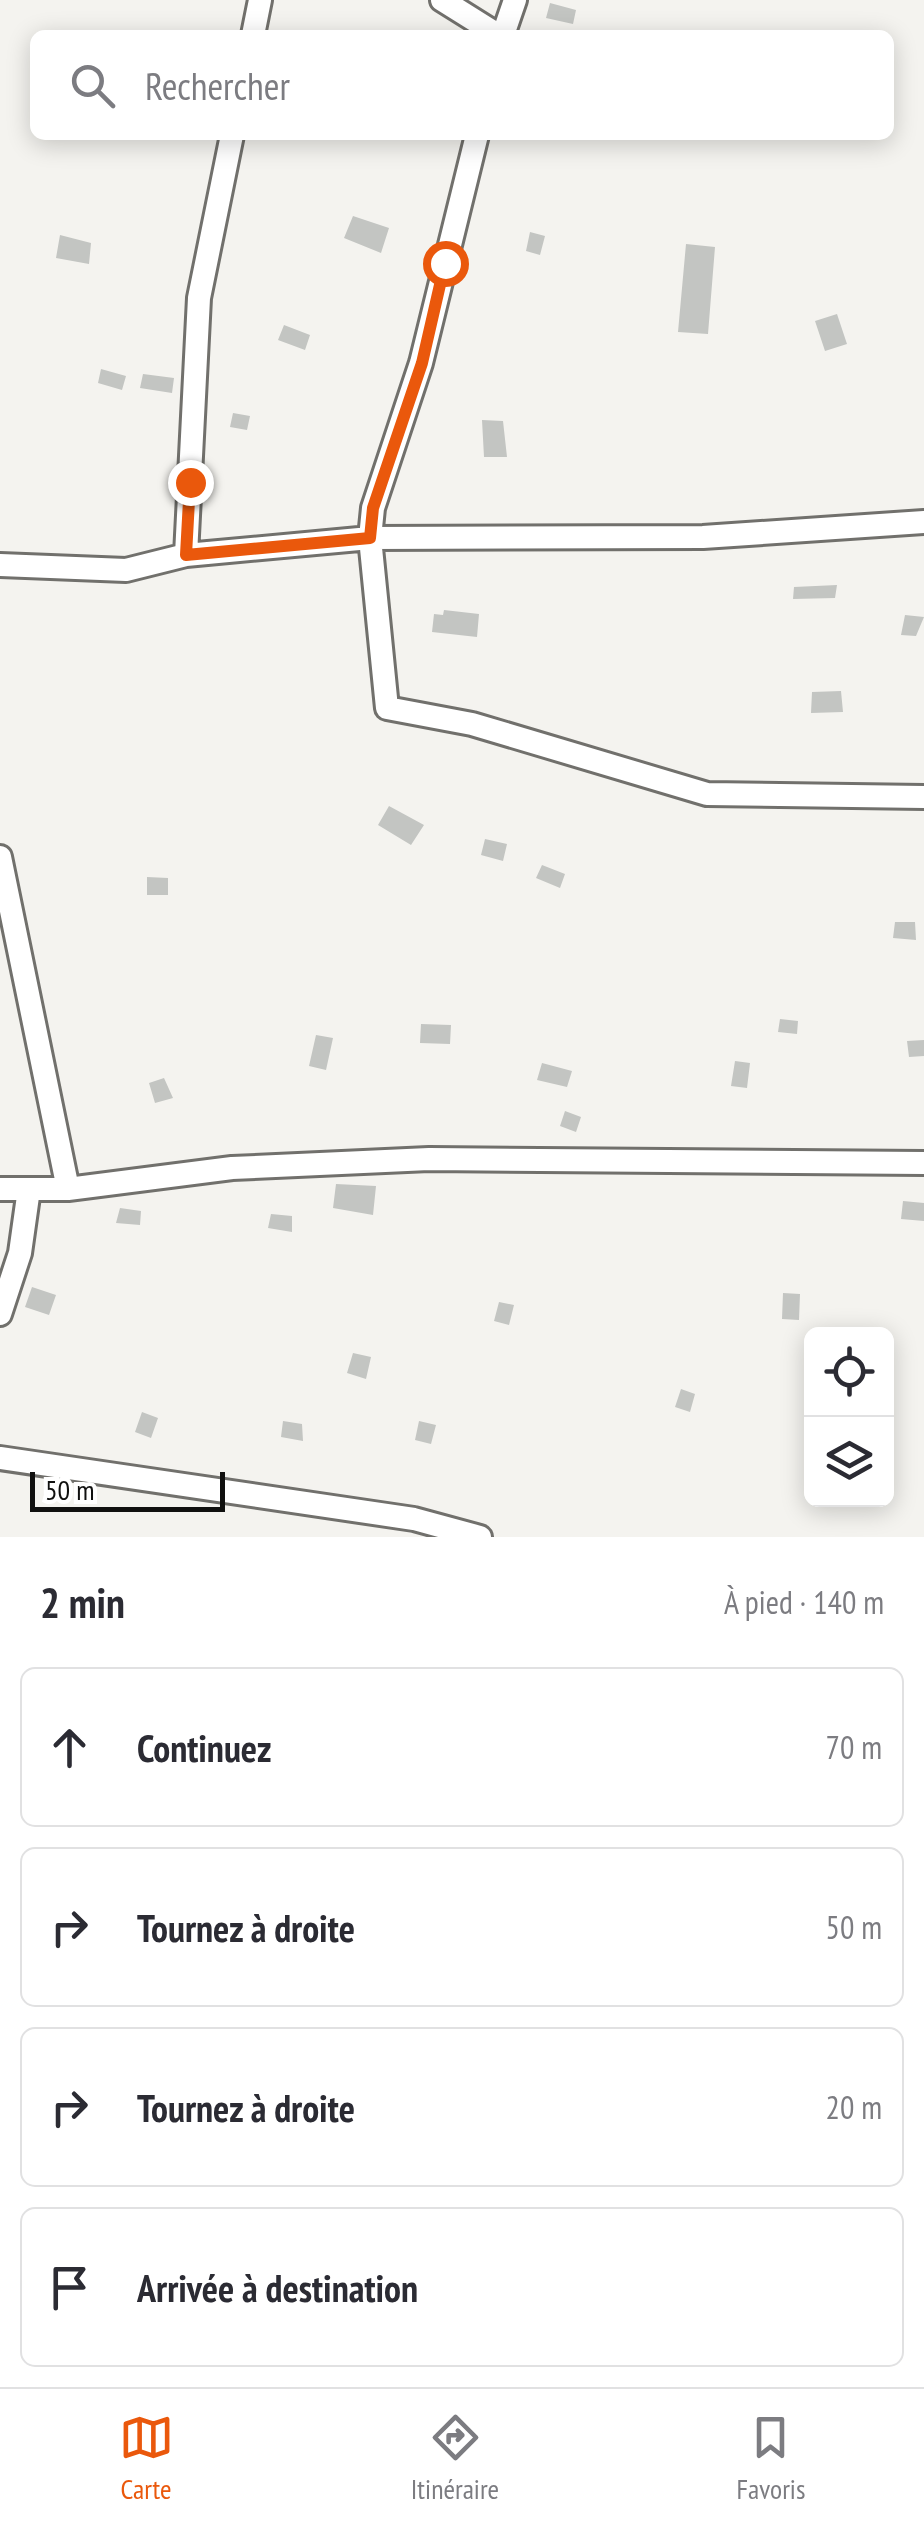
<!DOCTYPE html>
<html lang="fr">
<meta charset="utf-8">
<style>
body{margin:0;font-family:"PT Sans Narrow",sans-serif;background:#f2f2f3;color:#2b2b33}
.controls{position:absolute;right:30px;bottom:30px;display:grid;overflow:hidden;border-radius:15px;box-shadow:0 5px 25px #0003}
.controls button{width:90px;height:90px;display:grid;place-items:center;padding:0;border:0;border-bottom:2px solid #e1e1e2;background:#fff;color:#2b2b33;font:50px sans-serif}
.scale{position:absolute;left:30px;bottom:25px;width:195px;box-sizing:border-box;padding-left:10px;border:5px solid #10100f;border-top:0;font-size:28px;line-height:35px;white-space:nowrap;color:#10100f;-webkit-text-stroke:8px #fff;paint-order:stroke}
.stop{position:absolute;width:30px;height:30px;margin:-22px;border:8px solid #ea580c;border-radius:50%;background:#fff}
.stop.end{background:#ea580c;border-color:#fff;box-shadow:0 2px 10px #0008}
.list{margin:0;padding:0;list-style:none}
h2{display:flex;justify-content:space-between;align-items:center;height:130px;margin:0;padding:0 40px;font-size:42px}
h2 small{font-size:32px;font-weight:400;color:#7c7c81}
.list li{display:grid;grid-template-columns:65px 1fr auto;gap:30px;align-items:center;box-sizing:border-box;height:160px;margin:0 20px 20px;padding:0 20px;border:2px solid #e1e1e2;border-radius:15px}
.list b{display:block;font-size:38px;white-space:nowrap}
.list em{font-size:32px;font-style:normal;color:#7c7c81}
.icon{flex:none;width:55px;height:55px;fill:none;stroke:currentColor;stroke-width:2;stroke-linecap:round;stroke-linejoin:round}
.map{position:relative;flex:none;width:924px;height:1537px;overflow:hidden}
.search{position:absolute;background:#fff;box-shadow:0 5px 25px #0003;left:30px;right:30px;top:30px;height:110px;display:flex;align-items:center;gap:25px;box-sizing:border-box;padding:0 35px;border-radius:15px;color:#7c7c81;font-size:38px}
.sheet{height:850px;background:#fff}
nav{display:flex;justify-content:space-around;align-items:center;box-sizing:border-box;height:140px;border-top:2px solid #e1e1e2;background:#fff;font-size:28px;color:#7c7c81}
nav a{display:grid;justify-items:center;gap:5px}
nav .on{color:#ea580c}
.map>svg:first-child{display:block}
.building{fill:#c3c5c2}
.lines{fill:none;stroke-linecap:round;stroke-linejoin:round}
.minor-casing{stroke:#71706c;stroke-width:28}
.minor{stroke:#fff;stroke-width:22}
.route{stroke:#ea580c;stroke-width:12}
</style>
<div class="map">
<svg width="924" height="1537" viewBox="0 0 924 1537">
<rect width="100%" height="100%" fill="#f4f3ef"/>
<!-- building -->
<path class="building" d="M550 3 576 10 573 24 546 18Z
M353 216 389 228 381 253 344 238Z
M530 232 545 236 540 255 526 251Z
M60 235 91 243 89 264 56 258Z
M686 244 715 247 708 334 678 332Z
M837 314 847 344 825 351 815 321Z
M284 325 310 335 305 350 278 340Z
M101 369 126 376 122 390 98 383Z
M143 374 174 378 172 393 140 388Z
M233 413 250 416 247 430 230 427Z
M482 420 503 421 507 457H484Z
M837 585 835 598 793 599 794 587Z
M444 610 479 614 477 637 432 632 434 614 443 615Z
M905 615 924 617 916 636 901 635Z
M841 691 843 712 811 713 812 692Z
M389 806 424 825 411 845 378 825Z
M485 839 507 844 503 861 481 855Z
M542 865 565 874 560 888 536 878Z
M147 877 168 878V895H147Z
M895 922H915L916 940 893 938Z
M780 1019 798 1021 797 1034 778 1032Z
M421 1024 451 1025 450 1044 420 1043Z
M316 1035 333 1038 326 1070 309 1066Z
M924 1040V1056L909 1057 907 1041Z
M735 1061 750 1063 747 1088 731 1086Z
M542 1063 572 1071 567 1087 537 1080Z
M164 1078 173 1098 155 1103 149 1083Z
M565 1111 581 1117 576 1132 560 1126Z
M336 1184 376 1186 373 1215 333 1208Z
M903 1201 924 1203V1221L901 1219Z
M120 1208 141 1211 140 1225 116 1223Z
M271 1214 292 1216V1232L268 1228Z
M32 1287 56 1295 49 1315 25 1307Z
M783 1293 800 1294 799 1320 782 1319Z
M499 1302 514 1305 509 1325 494 1321Z
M353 1353 371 1357 366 1379 347 1373Z
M681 1389 695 1394 690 1412 675 1407Z
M142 1412 158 1418 151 1438 135 1432Z
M283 1421 302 1424 303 1441 281 1437Z
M419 1421 436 1425 431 1444 415 1440Z"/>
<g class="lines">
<!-- minor casing -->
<g class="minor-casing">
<path id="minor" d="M442 0 498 35
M253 35 260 0
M503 35 515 0
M477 135 421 363 373 508 370 538 387 708 472 724 707 794 924 797
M186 555 199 298 232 135
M0 565 126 570 186 555 370 538 703 537 924 522
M0 857 68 1189
M0 1189H68L232 1168 429 1159 924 1163
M0 1314 20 1253 29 1189
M0 1458 414 1519 480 1537"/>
</g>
<!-- minor -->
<use href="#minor" class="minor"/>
</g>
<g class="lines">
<!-- route -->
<path class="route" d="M190 482 186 555 370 538 373 508 422 363 445 263"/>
</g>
</svg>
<div class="controls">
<button><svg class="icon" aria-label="locate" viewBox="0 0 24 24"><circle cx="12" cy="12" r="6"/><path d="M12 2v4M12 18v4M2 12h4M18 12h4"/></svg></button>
<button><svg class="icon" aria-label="layers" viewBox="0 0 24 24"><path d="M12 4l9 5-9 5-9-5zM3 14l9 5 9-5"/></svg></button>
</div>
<div class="scale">50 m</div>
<div class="stop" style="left:445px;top:263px"></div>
<div class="stop end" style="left:190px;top:482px"></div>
<div class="search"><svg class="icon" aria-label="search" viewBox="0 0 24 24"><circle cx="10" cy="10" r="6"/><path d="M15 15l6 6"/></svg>Rechercher</div>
</div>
<section class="sheet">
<h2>2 min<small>À pied · 140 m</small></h2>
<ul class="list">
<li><svg class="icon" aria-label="ahead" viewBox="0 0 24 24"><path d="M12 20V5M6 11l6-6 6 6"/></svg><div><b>Continuez</b></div><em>70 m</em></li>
<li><svg class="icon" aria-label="right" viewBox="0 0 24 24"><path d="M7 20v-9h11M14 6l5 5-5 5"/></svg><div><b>Tournez à droite</b></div><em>50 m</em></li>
<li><svg class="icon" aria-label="right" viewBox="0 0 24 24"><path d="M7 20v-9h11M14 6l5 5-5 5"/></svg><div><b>Tournez à droite</b></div><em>20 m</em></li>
<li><svg class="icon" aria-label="arrive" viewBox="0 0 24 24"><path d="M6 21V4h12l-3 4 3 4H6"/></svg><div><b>Arrivée à destination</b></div></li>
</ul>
</section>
<nav>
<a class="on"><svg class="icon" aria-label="map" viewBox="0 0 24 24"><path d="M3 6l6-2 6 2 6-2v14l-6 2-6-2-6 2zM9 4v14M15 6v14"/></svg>Carte</a>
<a><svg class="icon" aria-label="directions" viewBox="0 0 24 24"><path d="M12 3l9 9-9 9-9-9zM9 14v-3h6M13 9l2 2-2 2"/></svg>Itinéraire</a>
<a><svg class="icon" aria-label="saved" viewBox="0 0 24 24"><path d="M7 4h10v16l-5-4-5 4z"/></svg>Favoris</a>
</nav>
